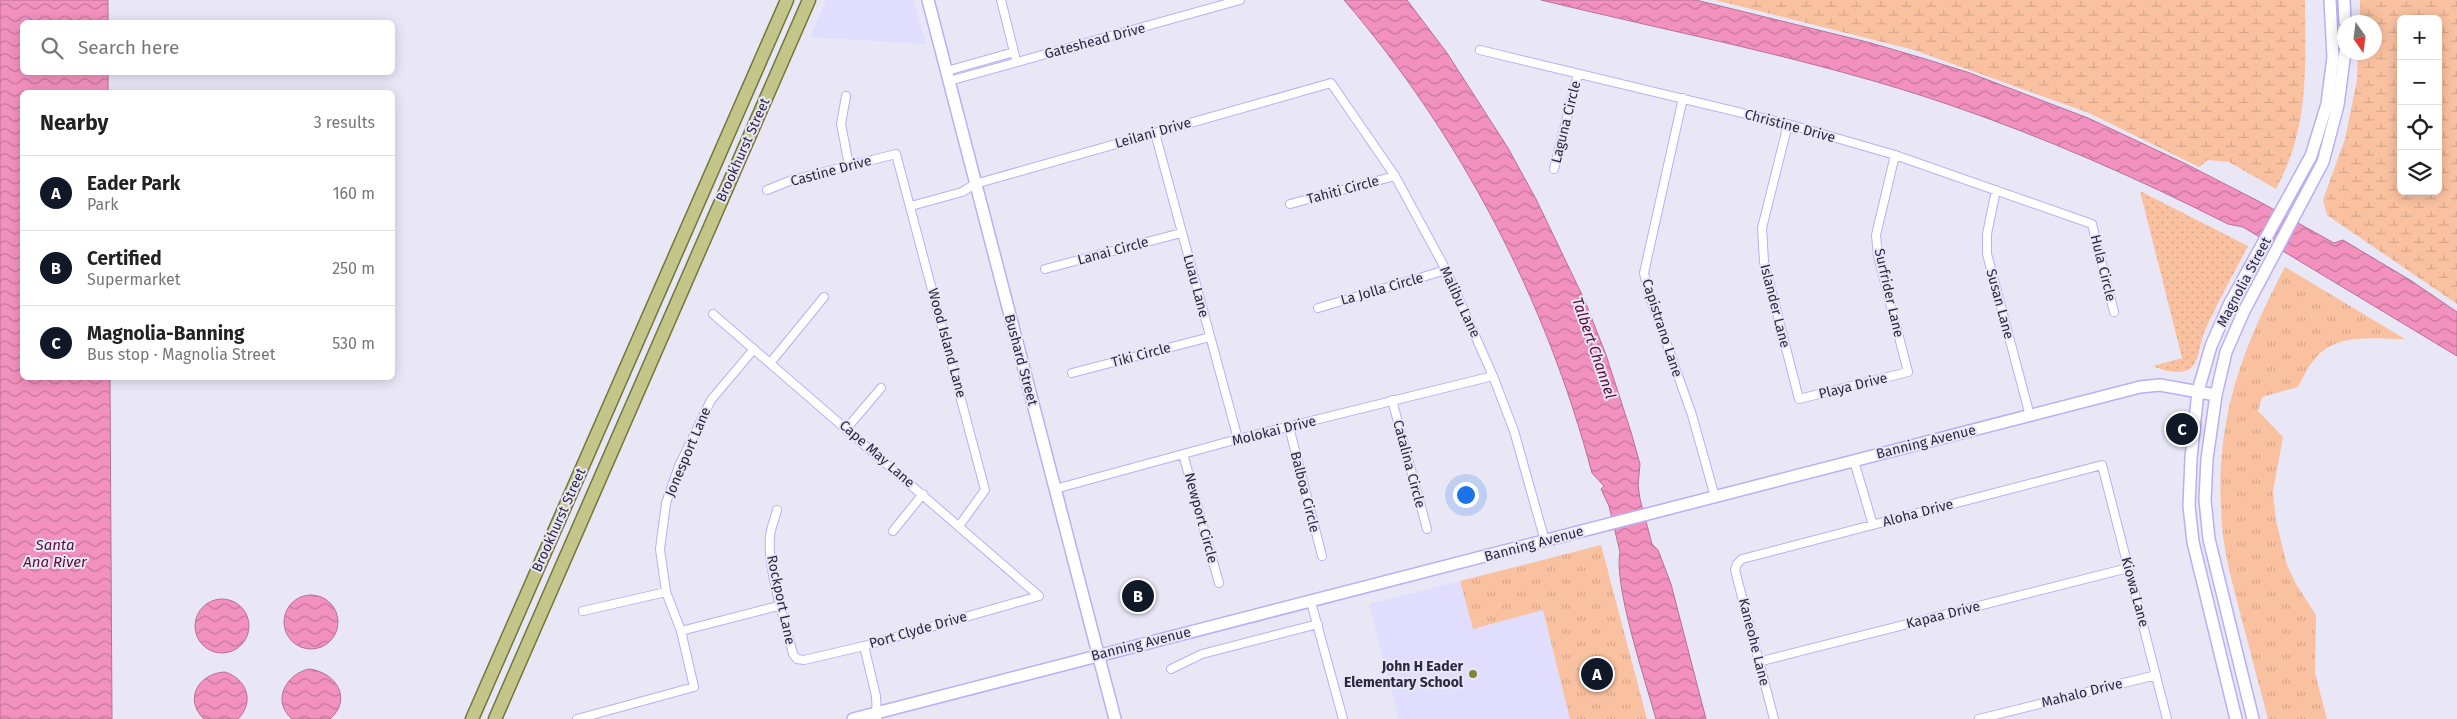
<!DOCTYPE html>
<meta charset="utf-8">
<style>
body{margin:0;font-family:"Fira Sans",sans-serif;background:#f2f2f2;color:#222}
.controls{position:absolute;right:15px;top:15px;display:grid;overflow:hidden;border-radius:8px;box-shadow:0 2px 12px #0003}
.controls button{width:45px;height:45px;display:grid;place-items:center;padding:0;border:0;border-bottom:1px solid #e0e0e0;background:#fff;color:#222;font:25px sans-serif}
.compass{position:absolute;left:2337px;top:15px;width:45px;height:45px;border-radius:50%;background:#fff;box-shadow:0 2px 12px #0003;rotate:166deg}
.you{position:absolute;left:1465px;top:494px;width:18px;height:18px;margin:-12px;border:4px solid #fff;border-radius:50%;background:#1a73e8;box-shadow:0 0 0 8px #1a73e833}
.badge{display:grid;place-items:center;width:32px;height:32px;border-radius:50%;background:#111827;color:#fff;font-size:16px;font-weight:700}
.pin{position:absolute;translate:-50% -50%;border:2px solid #fff;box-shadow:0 1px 5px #0006}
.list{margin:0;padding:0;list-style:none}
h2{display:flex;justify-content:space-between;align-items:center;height:65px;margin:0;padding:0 20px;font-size:21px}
h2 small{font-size:16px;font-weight:400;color:#767676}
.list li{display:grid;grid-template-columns:32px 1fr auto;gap:15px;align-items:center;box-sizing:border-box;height:75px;padding:0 20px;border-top:1px solid #e0e0e0}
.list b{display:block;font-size:19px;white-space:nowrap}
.list p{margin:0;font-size:16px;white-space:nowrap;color:#767676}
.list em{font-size:16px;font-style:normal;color:#767676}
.icon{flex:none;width:28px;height:28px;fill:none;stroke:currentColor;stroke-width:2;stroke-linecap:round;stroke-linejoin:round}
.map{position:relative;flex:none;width:2457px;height:719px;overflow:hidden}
.search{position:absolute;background:#fff;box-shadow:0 2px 12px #0003;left:20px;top:20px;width:375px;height:55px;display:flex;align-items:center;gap:12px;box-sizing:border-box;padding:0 18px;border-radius:8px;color:#767676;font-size:19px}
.panel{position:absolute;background:#fff;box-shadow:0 2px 12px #0003;left:20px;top:90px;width:375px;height:290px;border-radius:8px}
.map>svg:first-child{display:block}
.built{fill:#e1ddfe}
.grass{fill:url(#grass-dots)}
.wetland{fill:url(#wetland-marsh);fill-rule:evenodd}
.park{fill:url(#park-tufts)}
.water{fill:url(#water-waves);stroke:#b77199}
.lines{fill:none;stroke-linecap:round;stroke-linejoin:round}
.street-casing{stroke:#baaef6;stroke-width:10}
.secondary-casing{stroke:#baaef6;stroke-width:14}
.primary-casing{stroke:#74763c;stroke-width:15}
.street{stroke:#fff;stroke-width:8}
.secondary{stroke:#fff;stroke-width:11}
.primary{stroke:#c3c688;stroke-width:12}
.poi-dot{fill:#818530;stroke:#e9e7f6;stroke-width:2}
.labels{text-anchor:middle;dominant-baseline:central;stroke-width:4;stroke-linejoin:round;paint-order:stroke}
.street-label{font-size:14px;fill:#2c2743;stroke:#e9e7f6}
.poi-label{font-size:14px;font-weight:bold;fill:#2c2743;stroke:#e9e7f6;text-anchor:end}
.water-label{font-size:15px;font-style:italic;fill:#580c37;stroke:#e9e7f6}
</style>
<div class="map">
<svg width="2457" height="719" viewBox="0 0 2457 719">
<defs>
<pattern id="grass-dots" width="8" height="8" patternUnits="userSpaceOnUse" patternTransform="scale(1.25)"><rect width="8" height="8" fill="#f9c1a0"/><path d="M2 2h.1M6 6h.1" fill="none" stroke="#d6a68b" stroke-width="1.8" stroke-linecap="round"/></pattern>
<pattern id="wetland-marsh" width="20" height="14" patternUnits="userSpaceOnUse" patternTransform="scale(1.25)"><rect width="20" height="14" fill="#f9c1a0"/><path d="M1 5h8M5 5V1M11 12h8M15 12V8" fill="none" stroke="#d6a68b"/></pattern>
<pattern id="park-tufts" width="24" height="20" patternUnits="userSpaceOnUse" patternTransform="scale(1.25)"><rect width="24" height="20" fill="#f9c1a0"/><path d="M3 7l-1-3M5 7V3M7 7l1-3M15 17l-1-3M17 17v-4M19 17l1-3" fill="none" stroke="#d6a68b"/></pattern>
<pattern id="water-waves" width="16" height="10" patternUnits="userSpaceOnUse" patternTransform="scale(1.25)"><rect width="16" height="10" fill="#f391be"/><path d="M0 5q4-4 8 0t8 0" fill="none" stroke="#c5769c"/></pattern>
</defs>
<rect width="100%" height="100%" fill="#e9e7f6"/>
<!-- built -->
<path class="built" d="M826 0H913L926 44 810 37Z
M1460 581 1473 629 1543 610 1570 719H1399L1369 604Z"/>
<!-- grass -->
<path class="grass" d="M2140 191 2248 246C2233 275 2217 303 2204 333 2200 343 2199 358 2193 366 2186 376 2162 371 2153 366L2182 358Z"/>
<!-- wetland -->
<path class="wetland" d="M1715 0H2305C2305 69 2310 126 2276 189L2229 162 2208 160 2199 167 2089 113 1914 50Z
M2360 0H2457V304L2327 215 2323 200 2345 139 2357 80 2358 53 2374 52V22H2360ZM2401 19H2438V191H2401Z"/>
<!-- park -->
<path class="park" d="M2285 267 2405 339C2374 339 2335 332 2314 360 2307 368 2303 378 2298 387L2262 397 2258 411 2283 437 2273 491 2276 521 2287 565 2296 584 2316 615 2315 673 2327 719H2268C2258 682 2249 646 2239 609 2233 585 2226 560 2223 535 2212 430 2237 358 2285 267Z
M1601 545 1647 719H1570L1543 610 1473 629 1460 581Z"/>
<!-- water -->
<path class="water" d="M0 0H108V22H22V72L108 73V92H22V378H110L112 719H0Z
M1344 0H1407L1447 53 1508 148 1536 199 1585 301 1606 355 1631 432 1640 464 1638 485 1640 499 1652 544 1658 550 1671 584 1706 719H1656C1646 683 1613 584 1620 552L1609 506 1601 489 1604 486 1592 473C1546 300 1461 136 1344 0Z
M1541 0H1696L1871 43 1922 58 1967 72 2088 118 2184 163 2262 203 2334 243 2343 240 2410 280 2457 312V356L2243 227 2228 224C2137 178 2044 137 1947 104 1815 59 1676 33 1541 0Z
M284 622a27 27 0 1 1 54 0a27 27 0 1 1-54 0Z
M195 626a27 27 0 1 1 54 0a27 27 0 1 1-54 0Z
M309 669C336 672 353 699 330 719H292C271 701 286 674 309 669Z
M225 672C247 679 255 702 238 719H204C183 699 199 673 225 672Z"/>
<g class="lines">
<!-- street casing -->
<g class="street-casing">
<path id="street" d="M1001 0 1015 56
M1480 50 1788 124 1895 155 2092 224 2114 312
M947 71 1014 52
M949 81 1240 0
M846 96 841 124 849 165
M1683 98 1644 273 1649 294 1692 415 1715 497
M1788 124 1762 228 1764 262 1799 399 1908 372 1878 256 1876 235 1895 155
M1155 133 1238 439
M1554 169 1578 74
M767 190 792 180 896 154 985 490 959 526
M1996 190 1987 234V254L2030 416
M1290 204 1395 176
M911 206 962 192 975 184 1331 83 1395 176 1446 270 1493 376 1514 431 1545 541
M1045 269 1181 233
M1318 308 1446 270
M713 314 1039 596
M771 362 824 297
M1072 373 1210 337
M1392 400 1427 529
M1289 427 1322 556
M847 428 881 388
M1183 454 1219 583
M1854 461 1873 525
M1055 489 1238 439 1493 376
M777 510C775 518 771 527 770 536 767 569 785 621 793 654L797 659 804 660 864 646 1039 596
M893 531 923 494
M1311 602 1343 719
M583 611 666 592
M681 631 782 605
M864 646 876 696 877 719
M1758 662 2128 568
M1171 669 1202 654 1318 624
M577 719 694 687 681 631 666 592 660 549 666 503 679 466 711 400 754 349
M1774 719 1735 570 1737 564 1742 559 2102 465 2167 719
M1979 719 2156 675"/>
</g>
<!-- secondary casing -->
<g class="secondary-casing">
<path id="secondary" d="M928 0 1115 719
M2344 0 2345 22
M853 719 2140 387 2160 385 2216 395
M2236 719 2193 542 2189 506 2191 458 2198 391 2211 346 2229 305 2311 156 2327 104 2333 57 2330 0
M2253 719 2209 539 2205 500 2207 459 2216 395 2226 352 2244 311 2323 162 2338 105 2345 52"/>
</g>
<!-- primary casing -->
<g class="primary-casing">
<path id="primary" d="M472 719 787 0
M495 719 809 0"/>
</g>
<!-- street -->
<use href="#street" class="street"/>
<!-- secondary -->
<use href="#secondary" class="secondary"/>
<!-- primary -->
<use href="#primary" class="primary"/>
</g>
<!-- markers -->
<circle class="poi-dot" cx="1473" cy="674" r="5"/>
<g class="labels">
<!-- street labels -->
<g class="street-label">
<text transform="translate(1095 41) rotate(-15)">Gateshead Drive</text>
<text transform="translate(1566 122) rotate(-76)">Laguna Circle</text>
<text transform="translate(1790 126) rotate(15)">Christine Drive</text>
<text transform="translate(1153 133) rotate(-16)">Leilani Drive</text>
<text transform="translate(743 150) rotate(-66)">Brookhurst Street</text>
<text transform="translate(831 171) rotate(-15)">Castine Drive</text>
<text transform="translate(1343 190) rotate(-15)">Tahiti Circle</text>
<text transform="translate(1113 251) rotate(-15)">Lanai Circle</text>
<text transform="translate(2103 268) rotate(76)">Hula Circle</text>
<text transform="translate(2244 282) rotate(-62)">Magnolia Street</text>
<text transform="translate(1196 286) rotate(75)">Luau Lane</text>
<text transform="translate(1382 289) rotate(-16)">La Jolla Circle</text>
<text transform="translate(1889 293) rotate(77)">Surfrider Lane</text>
<text transform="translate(1460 302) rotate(65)">Malibu Lane</text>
<text transform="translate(2000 304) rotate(75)">Susan Lane</text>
<text transform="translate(1775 306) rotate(76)">Islander Lane</text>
<text transform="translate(1662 328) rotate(72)">Capistrano Lane</text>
<text transform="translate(947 343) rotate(75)">Wood Island Lane</text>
<text transform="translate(1141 355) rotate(-15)">Tiki Circle</text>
<text transform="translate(1021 360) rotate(75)">Bushard Street</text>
<text transform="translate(1853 386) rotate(-14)">Playa Drive</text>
<text transform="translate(1274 431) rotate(-14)">Molokai Drive</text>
<text transform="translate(1926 442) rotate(-14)">Banning Avenue</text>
<text transform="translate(688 452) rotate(-67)">Jonesport Lane</text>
<text transform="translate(877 454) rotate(41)">Cape May Lane</text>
<text transform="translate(1409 464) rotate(75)">Catalina Circle</text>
<text transform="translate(1305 492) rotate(76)">Balboa Circle</text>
<text transform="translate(1918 513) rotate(-15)">Aloha Drive</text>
<text transform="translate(1201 518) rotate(75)">Newport Circle</text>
<text transform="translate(559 520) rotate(-66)">Brookhurst Street</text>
<text transform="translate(1534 544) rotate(-15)">Banning Avenue</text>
<text transform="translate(2135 592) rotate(75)">Kiowa Lane</text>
<text transform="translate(781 600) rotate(78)">Rockport Lane</text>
<text transform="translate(1943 615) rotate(-14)">Kapaa Drive</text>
<text transform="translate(918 630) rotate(-16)">Port Clyde Drive</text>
<text transform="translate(1754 642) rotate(76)">Kaneohe Lane</text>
<text transform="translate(1141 644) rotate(-14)">Banning Avenue</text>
<text transform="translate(2082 693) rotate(-14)">Mahalo Drive</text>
</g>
<!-- poi labels -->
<g class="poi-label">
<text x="1463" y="666">John H Eader<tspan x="1463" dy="16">Elementary School</tspan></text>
</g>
<!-- water labels -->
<g class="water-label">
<text transform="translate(1594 348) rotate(71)">Talbert Channel</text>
<text x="55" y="545">Santa<tspan x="55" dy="17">Ana River</tspan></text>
</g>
</g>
</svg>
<div class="controls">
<button>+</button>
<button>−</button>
<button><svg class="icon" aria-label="locate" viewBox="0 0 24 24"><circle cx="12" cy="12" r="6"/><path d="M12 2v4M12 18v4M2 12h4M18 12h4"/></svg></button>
<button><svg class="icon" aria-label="layers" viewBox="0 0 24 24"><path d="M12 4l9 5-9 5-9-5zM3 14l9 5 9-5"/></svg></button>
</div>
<svg class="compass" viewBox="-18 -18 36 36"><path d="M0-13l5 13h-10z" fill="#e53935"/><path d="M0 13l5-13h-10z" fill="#767676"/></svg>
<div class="you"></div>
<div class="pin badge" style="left:1597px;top:674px">A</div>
<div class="pin badge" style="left:1138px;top:596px">B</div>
<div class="pin badge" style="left:2182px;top:429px">C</div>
<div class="search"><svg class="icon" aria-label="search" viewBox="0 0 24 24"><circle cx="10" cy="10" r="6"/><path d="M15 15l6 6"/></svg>Search here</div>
<section class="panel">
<h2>Nearby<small>3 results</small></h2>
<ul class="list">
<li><span class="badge">A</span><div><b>Eader Park</b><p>Park</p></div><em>160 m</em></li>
<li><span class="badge">B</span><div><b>Certified</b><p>Supermarket</p></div><em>250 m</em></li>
<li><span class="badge">C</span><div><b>Magnolia-Banning</b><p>Bus stop · Magnolia Street</p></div><em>530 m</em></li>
</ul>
</section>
</div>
